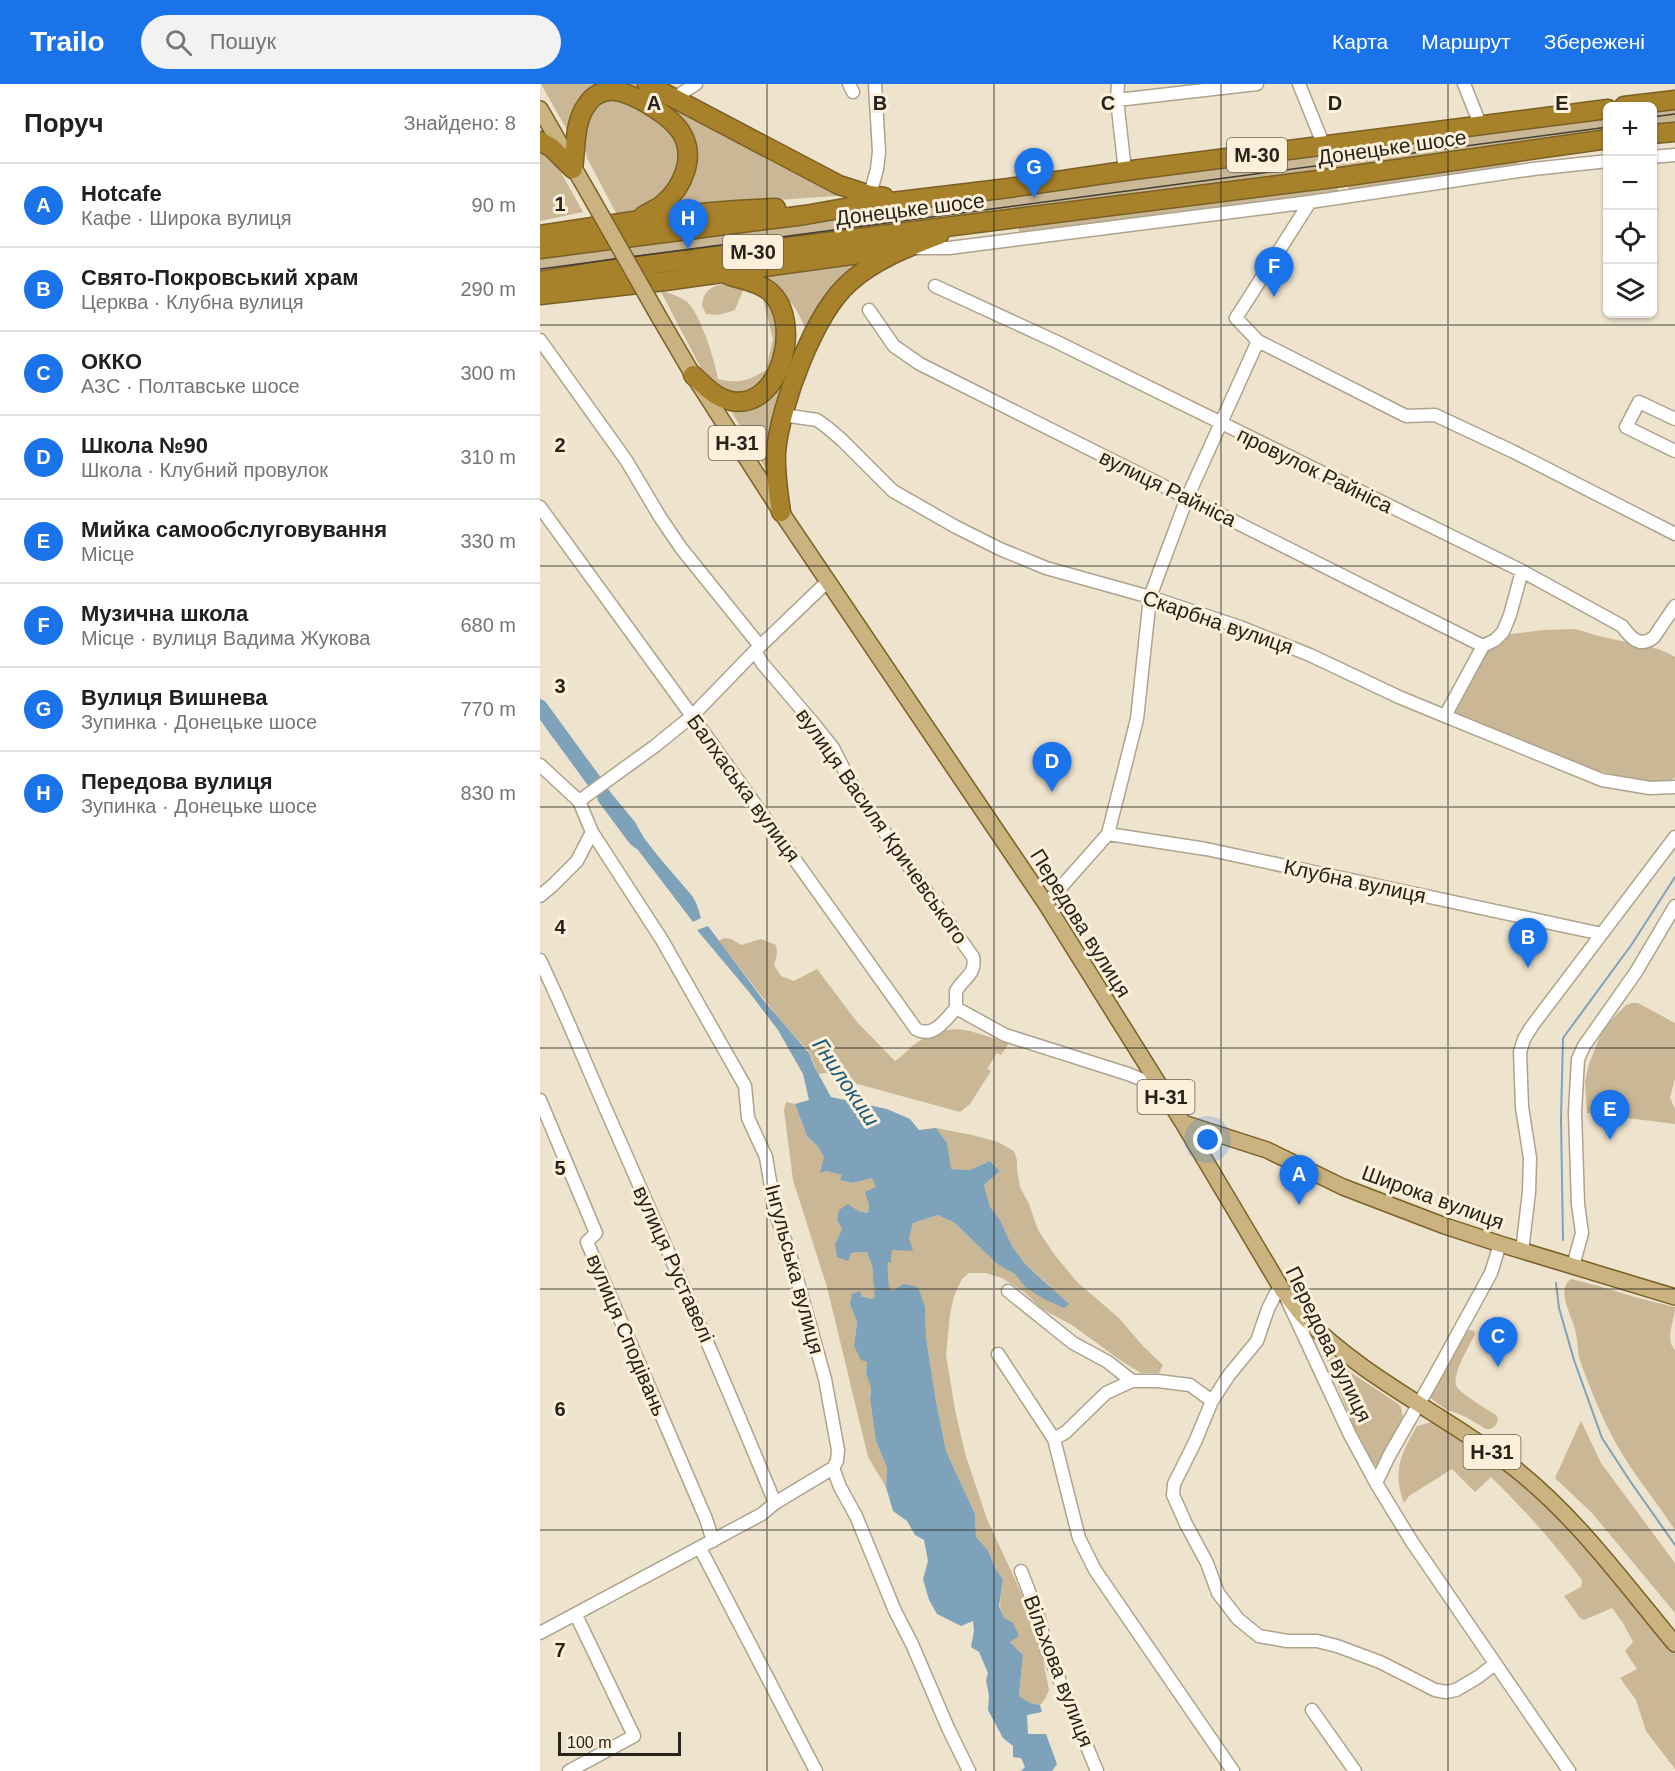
<!DOCTYPE html>
<html lang="uk">
<meta charset="utf-8">
<style>
body{margin:0;font-family:Helvetica,sans-serif;background:#f2f2f2;color:#202124}
.controls{position:absolute;right:18px;top:18px;display:grid;overflow:hidden;border-radius:9px;box-shadow:0 2px 4px #0004}
.controls button{width:54px;height:54px;display:grid;place-items:center;padding:0;border:0;border-bottom:2px solid #e0e0e0;background:#fff;color:#202124;font:30px sans-serif}
.scale{position:absolute;left:18px;bottom:15px;width:123px;box-sizing:border-box;padding-left:6px;border:3px solid #27231b;border-top:0;font-size:16px;line-height:21px;white-space:nowrap;color:#27231b;-webkit-text-stroke:4px #fcf0da;paint-order:stroke}
.you{position:absolute;left:668px;top:1056px;width:21px;height:21px;margin:-15px;border:4px solid #fff;border-radius:50%;background:#1a73e8;box-shadow:0 0 0 9px #1a73e833}
.badge{display:grid;place-items:center;width:39px;height:39px;border-radius:50%;background:#1a73e8;color:#fff;font-size:20px;font-weight:700}
.pin{position:absolute;translate:-50% -50px;filter:drop-shadow(0 2px 3px #0008)}
.pin::after{content:'';position:absolute;top:32px;width:21px;height:18px;background:inherit;clip-path:polygon(0 0,100% 0,50% 100%)}
.list{margin:0;padding:0;list-style:none}
h2{display:flex;justify-content:space-between;align-items:center;height:78px;margin:0;padding:0 24px;font-size:26px}
h2 small{font-size:20px;font-weight:400;color:#757577}
.list li{display:grid;grid-template-columns:39px 1fr auto;gap:18px;align-items:center;box-sizing:border-box;height:84px;padding:0 24px;border-top:2px solid #e0e0e0}
.list b{display:block;font-size:22px;white-space:nowrap}
.list p{margin:0;font-size:20px;white-space:nowrap;color:#757577}
.list em{font-size:20px;font-style:normal;color:#757577}
.icon{flex:none;width:33px;height:33px;fill:none;stroke:currentColor;stroke-width:2;stroke-linecap:round;stroke-linejoin:round}
.map{position:relative;flex:none;width:1135px;height:1687px;overflow:hidden}
header{display:flex;align-items:center;gap:36px;box-sizing:border-box;height:84px;padding:0 30px;background:#1a73e8;color:#fff}
header strong{font-size:28px}
nav{display:flex;gap:33px;margin-inline-start:auto;font-size:21px}
.search{width:420px;height:54px;background:#f2f2f2;display:flex;align-items:center;gap:15px;box-sizing:border-box;padding:0 21px;border-radius:33px;color:#757577;font-size:22px}
main{display:flex}
aside{flex:1;background:#fff}
.map>svg:first-child{display:block}
.green{fill:#c9b796}
.water{fill:#7da2b9}
.lines{fill:none;stroke-linecap:round;stroke-linejoin:round}
.stream{stroke:#7da2b9;stroke-width:2}
.river{stroke:#7da2b9;stroke-width:15}
.minor-casing{stroke:#ada38e;stroke-width:15}
.major-casing{stroke:#7b6025;stroke-width:18}
.highway-casing{stroke:#7b6025;stroke-width:21}
.minor{stroke:#fff;stroke-width:12}
.major{stroke:#cbb380;stroke-width:15}
.highway{stroke:#a8812b;stroke-width:18}
.tram{stroke:#433e34;stroke-width:1.5}
.major-bridge-casing{stroke:#7b6025;stroke-width:18;stroke-linecap:butt}
.major-bridge{stroke:#cbb380;stroke-width:15}
.grid{fill:none;stroke:#27231b;stroke-width:1.5;stroke-opacity:0.55}
.labels{text-anchor:middle;dominant-baseline:central;stroke-width:6;stroke-linejoin:round;paint-order:stroke}
.shield{fill:#fcf0da;stroke:#676054;stroke-width:1.5}
.shield-label{font-size:20px;font-weight:bold;fill:#27231b}
.street-label{font-size:21px;fill:#27231b;stroke:#fcf0da}
.water-label{font-size:22px;font-style:italic;fill:#195a7a;stroke:#fcf0da}
.grid-label{font-size:20px;text-anchor:middle;font-weight:bold;fill:#27231b;stroke:#fcf0da;stroke-width:6;stroke-linejoin:round;paint-order:stroke}
</style>
<header>
<strong>Trailo</strong>
<div class="search"><svg class="icon" aria-label="search" viewBox="0 0 24 24"><circle cx="10" cy="10" r="6"/><path d="M15 15l6 6"/></svg>Пошук</div>
<nav><a>Карта</a><a>Маршрут</a><a>Збережені</a></nav>
</header>
<main>
<aside>
<h2>Поруч<small>Знайдено: 8</small></h2>
<ul class="list">
<li><span class="badge">A</span><div><b>Hotcafe</b><p>Кафе · Широка вулиця</p></div><em>90 m</em></li>
<li><span class="badge">B</span><div><b>Свято-Покровський храм</b><p>Церква · Клубна вулиця</p></div><em>290 m</em></li>
<li><span class="badge">C</span><div><b>ОККО</b><p>АЗС · Полтавське шосе</p></div><em>300 m</em></li>
<li><span class="badge">D</span><div><b>Школа №90</b><p>Школа · Клубний провулок</p></div><em>310 m</em></li>
<li><span class="badge">E</span><div><b>Мийка самообслуговування</b><p>Місце</p></div><em>330 m</em></li>
<li><span class="badge">F</span><div><b>Музична школа</b><p>Місце · вулиця Вадима Жукова</p></div><em>680 m</em></li>
<li><span class="badge">G</span><div><b>Вулиця Вишнева</b><p>Зупинка · Донецьке шосе</p></div><em>770 m</em></li>
<li><span class="badge">H</span><div><b>Передова вулиця</b><p>Зупинка · Донецьке шосе</p></div><em>830 m</em></li>
</ul>
</aside>
<div class="map">
<svg width="1135" height="1687" viewBox="0 0 1135 1687">
<rect width="100%" height="100%" fill="#eee3cd"/>
<!-- green -->
<path class="green" d="M1 0H96L311 111 131 123 146 106 153 93 155 78 152 49 143 37 73 0 31 53Z
M74 12 126 38 144 66 133 105 100 126 76 129 47 74 43 56 44 40 61 15Z
M1135 23V41L1113 44 1112 26Z
M1067 32V50L0 192V173L793 68 942 50Z
M0 65 17 81 43 128 0 137Z
M977 74 978 82 809 106 808 99Z
M798 100V107L479 151V144Z
M330 176 266 247C257 221 246 212 224 195L225 191Z
M188 199 205 201 195 226 179 231 166 230 162 222C163 206 173 201 188 199Z
M120 206C129 209 138 212 146 217 160 228 175 277 178 295 198 300 207 297 226 286L233 255 223 215 228 213 235 221 237 269 220 302 192 313 165 292Z
M254 248 255 266 236 332 230 392 187 320H210Z
M1035 545C1047 548 1059 553 1072 555 1093 560 1116 561 1135 573V693L1128 699 1102 697 1051 685 913 629 941 574 954 563 963 551 1004 546Z
M184 854 191 855 201 861 221 855 236 861 237 870 234 881 241 892 254 897 277 885 317 938 355 977C363 972 368 965 376 959 390 950 408 943 425 946 441 949 454 957 471 956L461 971 457 969 447 985 451 987 430 1020 420 1028 314 999 285 989 278 990 269 968 237 932 179 857Z
M1092 919H1098L1135 939V995L1130 1014 1135 1025V1040L1047 1029 1045 998 1049 980 1060 952 1066 942 1086 921Z
M246 1018 255 1020 267 1052 278 1063 284 1073 286 1087 303 1091 300 1096 313 1099 332 1094 336 1103 329 1121 328 1129 318 1127 297 1136 302 1145 295 1160 310 1169 327 1168 332 1182 351 1178 352 1166 369 1154 373 1139 398 1131 415 1139 457 1180 475 1190 485 1203 510 1202 486 1181 472 1162 459 1134 450 1123 444 1101 460 1087 450 1077 430 1086 410 1085 407 1059 396 1044 432 1051 458 1058 474 1067 477 1076V1085L480 1103 489 1120 498 1146 514 1170 537 1198 579 1234 603 1262 623 1281 619 1289H601L580 1276 532 1241 502 1225 483 1207 462 1194 446 1189H429L422 1195 414 1212 410 1230 406 1271 415 1326 426 1373 447 1435 496 1541 509 1606 505 1615 500 1621 490 1619 479 1612 483 1571 470 1558 478 1552C458 1527 458 1528 463 1495L456 1486 448 1466 436 1453 435 1430 406 1367 396 1317 386 1254 385 1223 352 1207 331 1215 321 1212 310 1220 317 1238 314 1262 327 1277 326 1289 331 1304 330 1315 336 1357 347 1384 346 1403 328 1373 287 1203 253 1096 244 1026Z
M1031 1195C1066 1203 1100 1216 1135 1223 1135 1237 1124 1256 1135 1266V1446C1114 1414 1088 1384 1071 1350 1059 1327 1049 1301 1040 1277 1037 1267 1038 1256 1035 1245 1031 1231 1016 1205 1031 1195Z
M931 1246 934 1247 935 1250C930 1261 910 1293 917 1303 922 1311 947 1325 956 1331L958 1335 956 1341 951 1345H946L926 1333 905 1325 889 1313 925 1247Z
M781 1263 810 1288 857 1319 861 1323 863 1335 837 1381 831 1380C812 1342 799 1302 781 1263Z
M895 1337C936 1363 973 1392 1008 1425 1054 1469 1094 1522 1135 1570V1685L1106 1647 1096 1616 1080 1594 1097 1585 1085 1567 1093 1558 1083 1539 1072 1524 1044 1536 1040 1534 1024 1512 1041 1503 1042 1496C1014 1459 984 1425 951 1393L935 1408 912 1385 869 1412 864 1419C852 1387 861 1370 877 1342Z
M1041 1337 1061 1379 1135 1479V1529L1052 1429 1015 1394Z"/>
<!-- water -->
<path class="water" d="M0 614 23 645 13 654 0 635Z
M67 704 95 738 104 754 118 772 153 813 157 821 161 834 153 838 98 766 90 760 58 717 57 712Z
M168 842 224 917 269 969 274 982 291 1013 347 1025 370 1035 379 1046 396 1044 407 1059 411 1085 430 1086 450 1077 460 1087 444 1101 450 1123 459 1134 472 1162 486 1181 529 1220 524 1224 504 1215 485 1203 475 1190 457 1180 415 1139 398 1131 373 1139 369 1154 373 1167 352 1166 351 1178 332 1182 327 1168 311 1169 308 1177 297 1173 295 1160 302 1145 297 1136 299 1126 308 1120 318 1127 328 1129 329 1121 325 1108 336 1103 332 1094 313 1099 300 1096 302 1091 286 1087 280 1089 284 1073 278 1063 267 1052 255 1020 269 1016 263 990 238 946 209 908 157 846Z
M341 1200H347L352 1207 364 1200 378 1203 385 1223 386 1254 396 1317 406 1367 435 1430 436 1453 448 1466 456 1486 463 1495 459 1522 464 1534 473 1539 479 1552 470 1558 483 1571 479 1612 490 1619 500 1621 502 1628 487 1631 488 1650H506L517 1680 512 1687H481L485 1683 481 1674 473 1673V1662L463 1654 448 1626 449 1612 446 1596 448 1589 439 1568 431 1563 434 1547 433 1537 421 1542 397 1530 389 1516 383 1495 388 1477 384 1456 375 1451 367 1437 353 1427 346 1403 347 1384 336 1357 330 1315 331 1304 326 1289 327 1278 321 1276 314 1262 317 1238 310 1220 312 1210 320 1207 321 1212 331 1215 335 1213 334 1207Z"/>
<g class="lines">
<!-- stream -->
<path class="stream" d="M1023 1156 1021 1035 1023 954 1092 860 1135 793
M1016 1199 1019 1224 1034 1276 1062 1354 1090 1397 1135 1461"/>
<!-- river -->
<path class="river" d="M0 623 54 697
M341 1200 340 1180 343 1161"/>
<!-- minor casing -->
<g class="minor-casing">
<path id="minor" d="M309 0 313 8
M578 0 577 16 585 87
M759 0 784 62
M924 0 940 40
M134 14 156 0
M577 16 717 0
M1112 73 1135 71
M330 111 337 85 339 68 335 0
M770 118 696 234 718 257 866 332 895 331 974 368 1135 450
M376 164H409L770 118 993 85 1068 77
M395 202 517 258 982 487 1082 542C1090 553 1100 565 1114 553L1135 522
M329 226 354 262 380 280 943 562
M0 256 86 376 120 433 141 464 220 562
M243 331 277 336 288 344 302 356 353 407 416 443 460 465 506 484 610 513 700 543 770 571 859 613 905 632 1062 696 1110 704 1135 703
M1135 335 1099 318 1086 343 1135 367
M0 423 152 632 376 945C392 955 406 936 416 924
M215 567 222 579 274 640 293 664 314 705 433 873C437 890 423 894 416 907V924
M905 632 943 562 955 556 963 548 970 531 982 487
M0 681 39 717 52 748 122 856 205 1002 208 1034 226 1073 235 1127 252 1177 285 1295 298 1366 297 1377 293 1384 300 1403 316 1432 355 1527 372 1560 408 1644 429 1687
M39 717 115 662 152 632 215 567 288 497
M568 750 666 765 1062 850
M0 812 12 802 37 777 52 748
M506 820 568 750 597 635 610 513 647 414 718 257
M0 876C28 935 52 995 79 1055 132 1176 185 1297 235 1419L222 1430 0 1549
M416 924 465 951 588 990 620 1003
M0 1016 56 1149 47 1158 166 1435 173 1457
M982 1167 989 1108 990 1074 982 1023 980 968 984 955 992 942 1135 753
M1033 1182 1042 1149 1038 1120 1035 1028 1038 975 1044 962 1096 888 1135 822
M468 1207 533 1259 568 1278 592 1297
M458 1270 514 1355 539 1454 555 1486 693 1687
M514 1355 526 1348 566 1309 592 1297H618L650 1301 672 1317
M836 1399 849 1372 893 1295 951 1189 960 1160
M235 1419 293 1384
M160 1464 276 1687
M481 1487 497 1528 507 1566 557 1687
M955 1580 938 1593 916 1606 906 1608 895 1606 840 1578 797 1562 777 1557H747L719 1552 698 1535 678 1509 667 1479 646 1440 633 1411 634 1400 655 1358 672 1317 689 1291 717 1257 728 1225 736 1209 743 1207 810 1351 836 1399 872 1458 1029 1687
M772 1626 815 1687
M29 1687 94 1652 36 1531"/>
</g>
<!-- major casing -->
<g class="major-casing">
<path id="major" d="M0 25 49 110
M119 233 153 291 241 428 506 820 643 1039 743 1207C750 1215 756 1224 763 1232 824 1295 904 1330 973 1383 1036 1432 1084 1499 1135 1560
M643 1039 727 1066 803 1103 905 1142 960 1160 1135 1213"/>
</g>
<!-- highway casing -->
<g class="highway-casing">
<path id="highway" d="M107 0 299 101 330 111 344 113
M1084 22 1135 16
M1112 50 1135 48
M0 57 12 64 33 85
M33 85C36 64 34 39 46 22 51 14 59 8 68 7 89 5 132 32 142 50 156 74 142 104 123 120 117 125 109 128 103 132
M0 151C78 139 157 126 236 124
M0 165 265 131 310 123 469 104 585 87 1068 25
M0 197 65 186 801 93 1068 55
M0 211 125 197 355 165
M153 291C164 301 175 314 191 317 241 327 264 236 229 207 218 198 203 196 190 192
M241 428C238 408 235 389 236 368 240 322 274 229 310 198 334 176 368 163 399 151"/>
</g>
<!-- minor -->
<use href="#minor" class="minor"/>
<!-- major -->
<use href="#major" class="major"/>
<!-- highway -->
<use href="#highway" class="highway"/>
<!-- tram -->
<path class="tram" d="M1112 33 1135 30
M0 185 1068 43"/>
<!-- major-bridge casing -->
<g class="major-bridge-casing">
<path id="major-bridge" d="M49 110 119 233"/>
</g>
<!-- major-bridge -->
<use href="#major-bridge" class="major-bridge"/>
</g>
<!-- grid -->
<path class="grid" d="M227 0V1687M454 0V1687M681 0V1687M908 0V1687M0 241H1135M0 482H1135M0 723H1135M0 964H1135M0 1205H1135M0 1446H1135"/>
<g class="labels">
<!-- shield labels -->
<g class="shield">
<rect x="687" y="54" width="60" height="34" rx="4.5"/>
<rect x="183" y="151" width="60" height="34" rx="4.5"/>
<rect x="168.5" y="342" width="57" height="34" rx="4.5"/>
<rect x="597.5" y="996" width="57" height="34" rx="4.5"/>
<rect x="923.5" y="1351" width="57" height="34" rx="4.5"/>
</g>
<g class="shield-label">
<text x="717" y="71">М-30</text>
<text x="213" y="168">М-30</text>
<text x="197" y="359">Н-31</text>
<text x="626" y="1013">Н-31</text>
<text x="952" y="1368">Н-31</text>
</g>
<!-- street labels -->
<g class="street-label">
<text transform="translate(852 63) rotate(-8)">Донецьке шосе</text>
<text transform="translate(370 125) rotate(-7)">Донецьке шосе</text>
<text transform="translate(775 386) rotate(26)">провулок Райніса</text>
<text transform="translate(628 404) rotate(26)">вулиця Райніса</text>
<text transform="translate(678 538) rotate(19)">Скарбна вулиця</text>
<text transform="translate(204 704) rotate(54)">Балхаська вулиця</text>
<text transform="translate(342 742) rotate(55)">вулиця Василя Кричевського</text>
<text transform="translate(815 797) rotate(12)">Клубна вулиця</text>
<text transform="translate(541 839) rotate(58)">Передова вулиця</text>
<text transform="translate(893 1113) rotate(20)">Широка вулиця</text>
<text transform="translate(134 1180) rotate(66)">вулиця Руставелі</text>
<text transform="translate(255 1185) rotate(75)">Інгульська вулиця</text>
<text transform="translate(87 1251) rotate(67)">вулиця Сподівань</text>
<text transform="translate(789 1260) rotate(64)">Передова вулиця</text>
<text transform="translate(519 1587) rotate(69)">Вільхова вулиця</text>
</g>
<!-- water labels -->
<g class="water-label">
<text transform="translate(306 998) rotate(56)">Гнилокиш</text>
</g>
</g>
<g class="grid-label">
<text x="114" y="26">A</text>
<text x="340" y="26">B</text>
<text x="568" y="26">C</text>
<text x="795" y="26">D</text>
<text x="1022" y="26">E</text>
<text x="20" y="127">1</text>
<text x="20" y="368">2</text>
<text x="20" y="609">3</text>
<text x="20" y="850">4</text>
<text x="20" y="1091">5</text>
<text x="20" y="1332">6</text>
<text x="20" y="1573">7</text>
</g>
</svg>
<div class="controls">
<button>+</button>
<button>−</button>
<button><svg class="icon" aria-label="locate" viewBox="0 0 24 24"><circle cx="12" cy="12" r="6"/><path d="M12 2v4M12 18v4M2 12h4M18 12h4"/></svg></button>
<button><svg class="icon" aria-label="layers" viewBox="0 0 24 24"><path d="M12 4l9 5-9 5-9-5zM3 14l9 5 9-5"/></svg></button>
</div>
<div class="scale">100 m</div>
<div class="you"></div>
<div class="pin badge" style="left:759px;top:1121px">A</div>
<div class="pin badge" style="left:988px;top:884px">B</div>
<div class="pin badge" style="left:958px;top:1283px">C</div>
<div class="pin badge" style="left:512px;top:708px">D</div>
<div class="pin badge" style="left:1070px;top:1056px">E</div>
<div class="pin badge" style="left:734px;top:213px">F</div>
<div class="pin badge" style="left:494px;top:114px">G</div>
<div class="pin badge" style="left:148px;top:165px">H</div>
</div>
</main>
